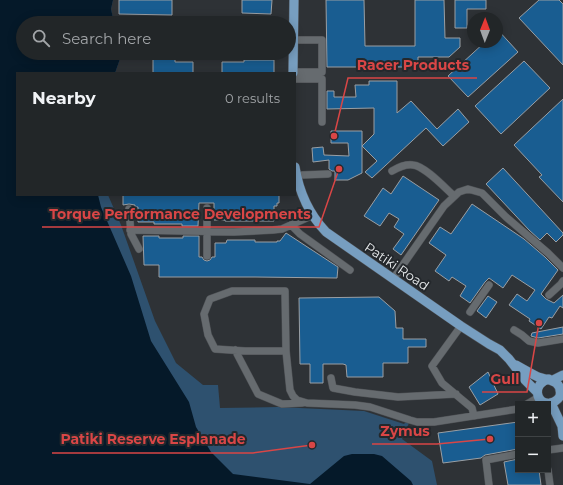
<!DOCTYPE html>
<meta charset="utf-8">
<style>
body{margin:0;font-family:Montserrat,sans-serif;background:#2a2e30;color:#f1f3f6}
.controls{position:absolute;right:12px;bottom:12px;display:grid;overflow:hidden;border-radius:0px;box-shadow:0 2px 10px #0003}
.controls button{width:36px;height:36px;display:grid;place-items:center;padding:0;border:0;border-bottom:1px solid #3f4345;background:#222628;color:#f1f3f6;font:20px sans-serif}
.compass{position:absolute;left:467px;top:12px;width:36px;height:36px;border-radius:50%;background:#222628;box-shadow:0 2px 10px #0003;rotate:1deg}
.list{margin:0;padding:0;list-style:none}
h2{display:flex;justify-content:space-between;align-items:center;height:52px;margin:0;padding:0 16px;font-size:17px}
h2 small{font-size:13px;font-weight:400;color:#a2a5a8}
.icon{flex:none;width:22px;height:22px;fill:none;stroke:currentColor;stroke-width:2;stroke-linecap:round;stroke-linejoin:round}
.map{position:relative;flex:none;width:563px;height:485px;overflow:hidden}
.search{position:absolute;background:#222628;box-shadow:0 2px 10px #0003;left:16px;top:16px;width:280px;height:44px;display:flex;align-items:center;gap:10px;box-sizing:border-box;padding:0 14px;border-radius:22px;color:#a2a5a8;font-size:15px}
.panel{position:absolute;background:#222628;box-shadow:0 2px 10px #0003;left:16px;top:72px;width:280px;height:124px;border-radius:0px}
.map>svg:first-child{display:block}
.green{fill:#2e516f}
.water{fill:#051929}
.building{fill:#195d91;stroke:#9a9fa4}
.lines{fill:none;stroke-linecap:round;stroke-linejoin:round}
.minor-casing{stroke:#4e5155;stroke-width:8}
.major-casing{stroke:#4e5155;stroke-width:10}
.minor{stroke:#666b6f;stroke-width:7}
.major{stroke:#779ec0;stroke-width:9}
.labels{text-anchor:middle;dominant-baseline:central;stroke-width:4;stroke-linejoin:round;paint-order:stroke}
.street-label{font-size:13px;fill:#eceff1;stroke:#24282c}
.leader{fill:none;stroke:#d94646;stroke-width:1.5}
.callout-dot{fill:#d94646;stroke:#24282c;stroke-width:1.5}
.callout-label{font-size:14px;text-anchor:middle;font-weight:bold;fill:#d94646;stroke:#24282c;stroke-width:4;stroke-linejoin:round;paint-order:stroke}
</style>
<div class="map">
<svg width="563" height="485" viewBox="0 0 563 485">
<rect width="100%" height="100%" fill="#2e3236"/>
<!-- green -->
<path class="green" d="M0 0H113L111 9 114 23H23V53H121V56L115 73H17V195H108L121 225 155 321 176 363 203 385H218L220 408 278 407 364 411 404 424 406 422 409 423 402 439 432 461 437 485H0Z"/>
<!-- water -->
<path class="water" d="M0 0H113L111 9 114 23H23V53H121V56L115 73H17V195H98L101 207 131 276 151 341 189 402 196 427 211 452 233 474 310 484 344 456 352 454H374L382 456 411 481 413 485H0Z"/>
<!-- building -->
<path class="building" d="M119 0H172V15L119 14Z
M242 0H272L271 14 242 13Z
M326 0H364L365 46H415V0H444L445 38H460V47L449 57H418V67H327Z
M455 0H486V9H467V28H455Z
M539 0H559L563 4V65L519 18Z
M497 29 518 52 468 97 448 76 485 42H497Z
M153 53H175V62H193V73H153Z
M244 60H274V73H222V62H244Z
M524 61 550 88 501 134 475 106Z
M369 81H397V113L411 101 437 129 458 109 469 122 443 146 426 128 372 178 365 172 377 161 362 146 374 134V108L327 109V91H334V97H356L355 85H369Z
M563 99V202L539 177 542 175 514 145Z
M331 131H362V173L348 180H335V171H332L329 169V160L313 162 312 148 323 147 324 155 349 156 348 143H331Z
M503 168 563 233V235L556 242 547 233 540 240 529 230 486 184Z
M403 176 439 200 401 255 393 249 404 234 394 227 399 219 389 213 380 226 364 216 383 188 391 194Z
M123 195H279V203H277V206H274V221H225V220H214V203H199L198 226H182V224H154V222H138V207H135V205L129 204 123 205Z
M472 204 524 239 545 257 558 270 541 294 546 299 554 303 563 295V308L560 306 552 318 549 317 541 329 529 321 530 319 509 305 517 294 527 301 535 290 512 275 503 288 489 278 485 282 470 303 460 296 466 286 452 277 449 281 435 271 446 255 429 243 440 227 451 234Z
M286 233 338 267 337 278 255 277H159V265H144L143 236H159V238H183V236H199V257H202L204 260 207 261 210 260 212 257H215V243H226L227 240H255V242H277V241H280Z
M488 296 497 302 486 318 477 311Z
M379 297 395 311 396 328H403V339H426V347H408V363H383V377H347L346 365 343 364H323V383H310V364H300L299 298Z
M563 327V334L538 338 531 336 532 333Z
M488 372 498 394 480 405 469 387Z
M518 422V449L485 455 481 458 443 463 438 433Z
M518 459V470H539L541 485H508L504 462Z"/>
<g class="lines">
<!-- minor casing -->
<g class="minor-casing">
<path id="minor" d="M293 72H322V40H293
M295 79H322V122
M392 171C399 167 405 164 413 165 425 166 445 188 454 196
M295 177 302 175 328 174
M207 208V256
M129 209 131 234 139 249
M291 225 300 234 350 270
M130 230 234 232 273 230 282 229 313 215
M393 279 444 206 459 192 468 189 482 193 506 217 548 253 563 268
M549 295 561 284 563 281
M470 312 489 285
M461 326 432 366 442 383 472 408 474 416
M514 330 522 335 529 341 538 343 563 339
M235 350 258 394 282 404 302 403
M286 351H245L215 349 208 335 204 314 210 299 232 291H285L286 351 290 390 293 396 297 400 307 403 355 405 370 407 410 420 417 422H434L518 409
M331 378 333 388 355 392 398 397 456 394
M527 404 539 397
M548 450 563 448
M548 470 550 485
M489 485 486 460 518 454"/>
</g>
<!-- major casing -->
<g class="major-casing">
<path id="major" d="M293 73 294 0
M295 167C299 192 309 214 326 232L461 326 489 344 500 350 509 359 525 380 537 392
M516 365C523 369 530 373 538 377 546 380 563 379 560 396 558 400 555 402 550 403 535 405 532 383 549 379
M553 380 563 375
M551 403 562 426 563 436"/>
</g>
<!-- minor -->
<use href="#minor" class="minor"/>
<!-- major -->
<use href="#major" class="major"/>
</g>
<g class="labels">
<!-- street labels -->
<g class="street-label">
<text transform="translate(397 266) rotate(34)">Patiki Road</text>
</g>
</g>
<!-- callouts -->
<path class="leader" d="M334 136L348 78H477M339 169L319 227H42M539 323L527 392H482M490 439L437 444H372M312 445L253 453H52"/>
<g class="callout-dot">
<circle cx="334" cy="136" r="4"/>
<circle cx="339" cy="169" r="4"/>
<circle cx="539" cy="323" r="4"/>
<circle cx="490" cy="439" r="4"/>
<circle cx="312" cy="445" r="4"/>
</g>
<g class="callout-label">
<text x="413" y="70">Racer Products</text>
<text x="180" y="219">Torque Performance Developments</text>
<text x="505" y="384">Gull</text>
<text x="405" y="436">Zymus</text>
<text x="153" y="444">Patiki Reserve Esplanade</text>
</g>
</svg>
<div class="controls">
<button>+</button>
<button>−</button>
</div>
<svg class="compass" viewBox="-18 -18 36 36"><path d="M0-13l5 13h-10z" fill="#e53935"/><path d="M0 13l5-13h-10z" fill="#a2a5a8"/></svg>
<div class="search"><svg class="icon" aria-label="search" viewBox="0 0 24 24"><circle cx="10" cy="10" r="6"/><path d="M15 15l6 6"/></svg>Search here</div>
<section class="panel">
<h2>Nearby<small>0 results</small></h2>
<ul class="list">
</ul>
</section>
</div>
